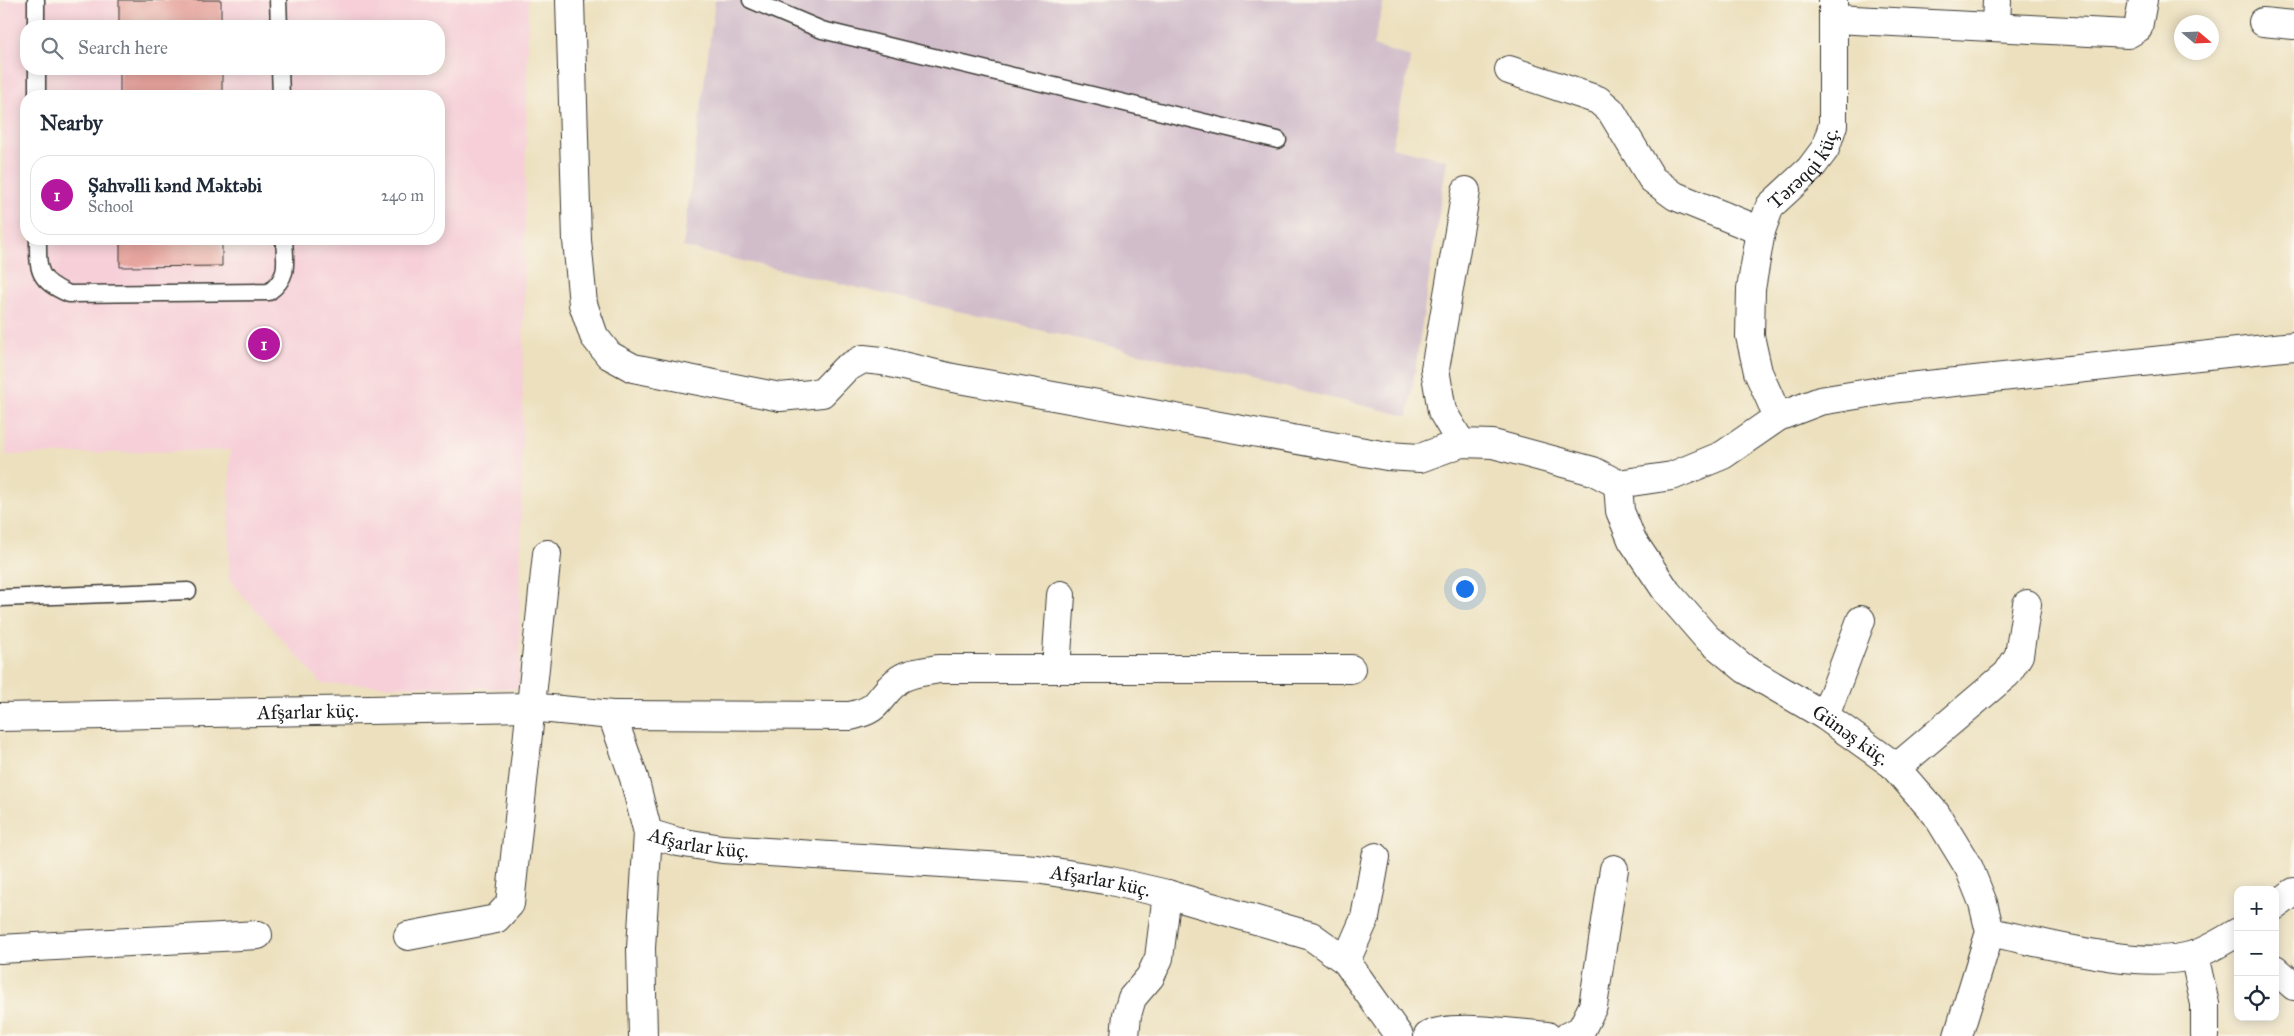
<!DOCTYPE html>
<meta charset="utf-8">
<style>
body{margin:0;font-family:"IM FELL Great Primer",serif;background:#f6f6f7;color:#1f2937}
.controls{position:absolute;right:15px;bottom:15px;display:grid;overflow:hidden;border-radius:10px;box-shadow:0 2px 12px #0003}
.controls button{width:45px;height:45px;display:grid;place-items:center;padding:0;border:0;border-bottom:1px solid #e0e1e3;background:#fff;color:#1f2937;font:25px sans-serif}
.compass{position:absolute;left:2174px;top:15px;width:45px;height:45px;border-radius:50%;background:#fff;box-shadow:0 2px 12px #0003;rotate:109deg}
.you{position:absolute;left:1464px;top:588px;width:18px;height:18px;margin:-12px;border:4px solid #fff;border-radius:50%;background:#1a73e8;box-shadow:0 0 0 8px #1a73e833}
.badge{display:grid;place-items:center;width:32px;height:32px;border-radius:50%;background:#b5179e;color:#fff;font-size:16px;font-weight:700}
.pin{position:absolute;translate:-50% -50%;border:2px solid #fff;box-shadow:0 1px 5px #0006}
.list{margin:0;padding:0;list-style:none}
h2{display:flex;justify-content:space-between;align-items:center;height:65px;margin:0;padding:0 20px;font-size:21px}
h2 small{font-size:16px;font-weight:400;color:#747a83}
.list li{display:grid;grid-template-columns:32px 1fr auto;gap:15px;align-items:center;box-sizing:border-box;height:80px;margin:0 10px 10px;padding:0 10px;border:1px solid #e0e1e3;border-radius:20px}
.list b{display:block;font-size:19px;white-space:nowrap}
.list p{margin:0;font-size:16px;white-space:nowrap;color:#747a83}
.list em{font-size:16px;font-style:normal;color:#747a83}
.icon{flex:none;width:28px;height:28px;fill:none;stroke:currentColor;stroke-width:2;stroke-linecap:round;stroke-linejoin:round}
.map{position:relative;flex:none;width:2294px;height:1036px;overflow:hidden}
.search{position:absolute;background:#fff;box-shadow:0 2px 12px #0003;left:20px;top:20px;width:425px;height:55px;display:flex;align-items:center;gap:12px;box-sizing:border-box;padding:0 18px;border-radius:20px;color:#747a83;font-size:19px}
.panel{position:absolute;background:#fff;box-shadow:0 2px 12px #0003;left:20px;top:90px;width:425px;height:155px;border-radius:20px}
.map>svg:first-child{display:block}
.built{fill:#f6cfd8;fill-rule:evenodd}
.industrial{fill:#d1bdca}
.building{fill:#e5a29b}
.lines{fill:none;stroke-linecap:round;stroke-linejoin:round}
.lane-casing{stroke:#3b3934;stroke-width:19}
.street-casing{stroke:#3b3934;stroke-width:30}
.lane{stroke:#fff;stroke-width:16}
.street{stroke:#fff;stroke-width:28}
.labels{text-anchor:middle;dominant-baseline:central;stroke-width:4.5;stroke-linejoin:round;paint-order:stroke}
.street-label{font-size:20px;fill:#1c1c1c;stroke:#fbf7ec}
</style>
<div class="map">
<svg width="2294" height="1036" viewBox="0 0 2294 1036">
<rect width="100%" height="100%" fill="#fbf7ec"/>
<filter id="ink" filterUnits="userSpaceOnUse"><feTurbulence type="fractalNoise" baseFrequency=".02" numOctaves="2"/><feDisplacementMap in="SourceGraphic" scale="10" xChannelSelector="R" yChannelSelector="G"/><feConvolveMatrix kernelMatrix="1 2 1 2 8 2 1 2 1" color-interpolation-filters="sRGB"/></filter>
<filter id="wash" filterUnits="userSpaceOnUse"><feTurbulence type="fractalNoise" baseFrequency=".0096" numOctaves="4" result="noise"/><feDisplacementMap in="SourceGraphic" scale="20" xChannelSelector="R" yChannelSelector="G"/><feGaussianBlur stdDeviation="1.12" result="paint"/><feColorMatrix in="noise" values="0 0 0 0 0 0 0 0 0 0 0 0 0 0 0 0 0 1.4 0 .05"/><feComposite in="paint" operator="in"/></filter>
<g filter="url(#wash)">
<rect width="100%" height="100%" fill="#ece0be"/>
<!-- built -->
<path class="built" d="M2 0H528L519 689 322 684 229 580 230 450 6 455ZM26 26H439V69H26ZM26 96H439V239H26Z"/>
<!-- industrial -->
<path class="industrial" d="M715 0H1384L1373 46 1411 57 1392 147 1447 160 1408 416 683 247Z"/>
<g id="blocks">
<!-- building -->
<path class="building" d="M119 0H221V26H119Z
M120 69H222V96H120Z
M120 239H222V266L120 267Z"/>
</g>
</g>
<g filter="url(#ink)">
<use href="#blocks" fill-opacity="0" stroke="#3b3934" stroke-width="1"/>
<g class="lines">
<!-- lane casing -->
<g class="lane-casing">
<path id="lane" d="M36 0V26
M278 0 279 26
M751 0 822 30 1278 140
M37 69V96
M280 69 281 96
M38 239C38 271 37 280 69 294L269 292C290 276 285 263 284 239
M0 598 188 591"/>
</g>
<!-- street casing -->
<g class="street-casing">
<g id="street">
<path d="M570 0 577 240 583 304 594 336 609 355 633 368 780 397 822 393 845 369 863 359 882 361 953 378 1387 456 1420 458 1461 443 1493 444 1593 471 1618 484 1672 476 1723 455 1778 417 1820 401 1899 388 2294 346"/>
<path d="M1835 19 2128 34 2138 28 2143 0"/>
<path d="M2263 22 2294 25"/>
<path d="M1996 27 1997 0"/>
<path d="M1509 70 1598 100 1611 111 1652 179 1675 196 1761 231"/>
<path id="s1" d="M1778 417 1758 372 1750 336 1751 289 1761 231 1770 206 1810 169 1825 149 1833 125V0"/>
<path d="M1461 443 1442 411 1435 369 1466 191"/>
<path id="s2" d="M1618 484 1620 511 1632 540 1667 592 1706 637 1745 669 1825 716 1892 764 1936 814 1969 868 1983 903 1990 932 1958 1036"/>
<path d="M1056 669 1061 595"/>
<path d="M612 715 850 716C882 709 875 700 896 682 907 672 924 672 938 669H1351"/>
<path d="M1825 716 1861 620"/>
<path id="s3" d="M0 717 530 707 612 715 634 778 648 833 678 842 722 849 1036 869 1111 881 1167 894 1311 936 1346 961 1399 1036"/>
<path d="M1896 768 2007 674 2019 655 2027 604"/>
<path d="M2275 906 2294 892"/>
<path d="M1990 932C2044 943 2141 971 2194 955 2208 950 2225 940 2238 932"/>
<path d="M408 936 496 919 510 904 547 554"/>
<path d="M0 949 258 935"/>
<path d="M2194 955 2205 1004V1036"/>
<path d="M1346 961 1365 918 1376 857"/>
<path d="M2275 969 2294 986"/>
<path d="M643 1036 641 948 648 833"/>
<path d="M1125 1036 1127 1015 1132 998 1150 977 1159 958 1167 894"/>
<path d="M1428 1036C1446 1023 1523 1034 1547 1036"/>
<path d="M1568 1036 1581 1030 1593 1006 1614 869"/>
</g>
</g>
<!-- lane -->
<use href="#lane" class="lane"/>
<!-- street -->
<use href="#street" class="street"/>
</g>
</g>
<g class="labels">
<!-- street labels -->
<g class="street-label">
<text stroke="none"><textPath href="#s1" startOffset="270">Tərəqqi küç.</textPath></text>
<text stroke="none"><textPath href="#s3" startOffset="308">Afşarlar küç.</textPath></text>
<text stroke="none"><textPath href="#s2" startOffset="356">Günəş küç.</textPath></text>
<text stroke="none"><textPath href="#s3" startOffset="788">Afşarlar küç.</textPath></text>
<text stroke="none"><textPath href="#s3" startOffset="1192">Afşarlar küç.</textPath></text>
</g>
</g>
</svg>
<div class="controls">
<button>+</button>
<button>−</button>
<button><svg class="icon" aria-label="locate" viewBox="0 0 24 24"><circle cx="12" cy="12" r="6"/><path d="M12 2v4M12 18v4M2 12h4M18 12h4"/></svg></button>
</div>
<svg class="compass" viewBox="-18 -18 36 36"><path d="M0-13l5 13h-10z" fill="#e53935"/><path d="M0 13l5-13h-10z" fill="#747a83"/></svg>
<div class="you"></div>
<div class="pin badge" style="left:264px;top:344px">1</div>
<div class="search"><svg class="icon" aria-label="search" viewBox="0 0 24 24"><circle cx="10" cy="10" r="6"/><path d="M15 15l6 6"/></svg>Search here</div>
<section class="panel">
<h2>Nearby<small></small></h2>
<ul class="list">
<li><span class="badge">1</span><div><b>Şahvəlli kənd Məktəbi</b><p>School</p></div><em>240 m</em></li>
</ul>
</section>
</div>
